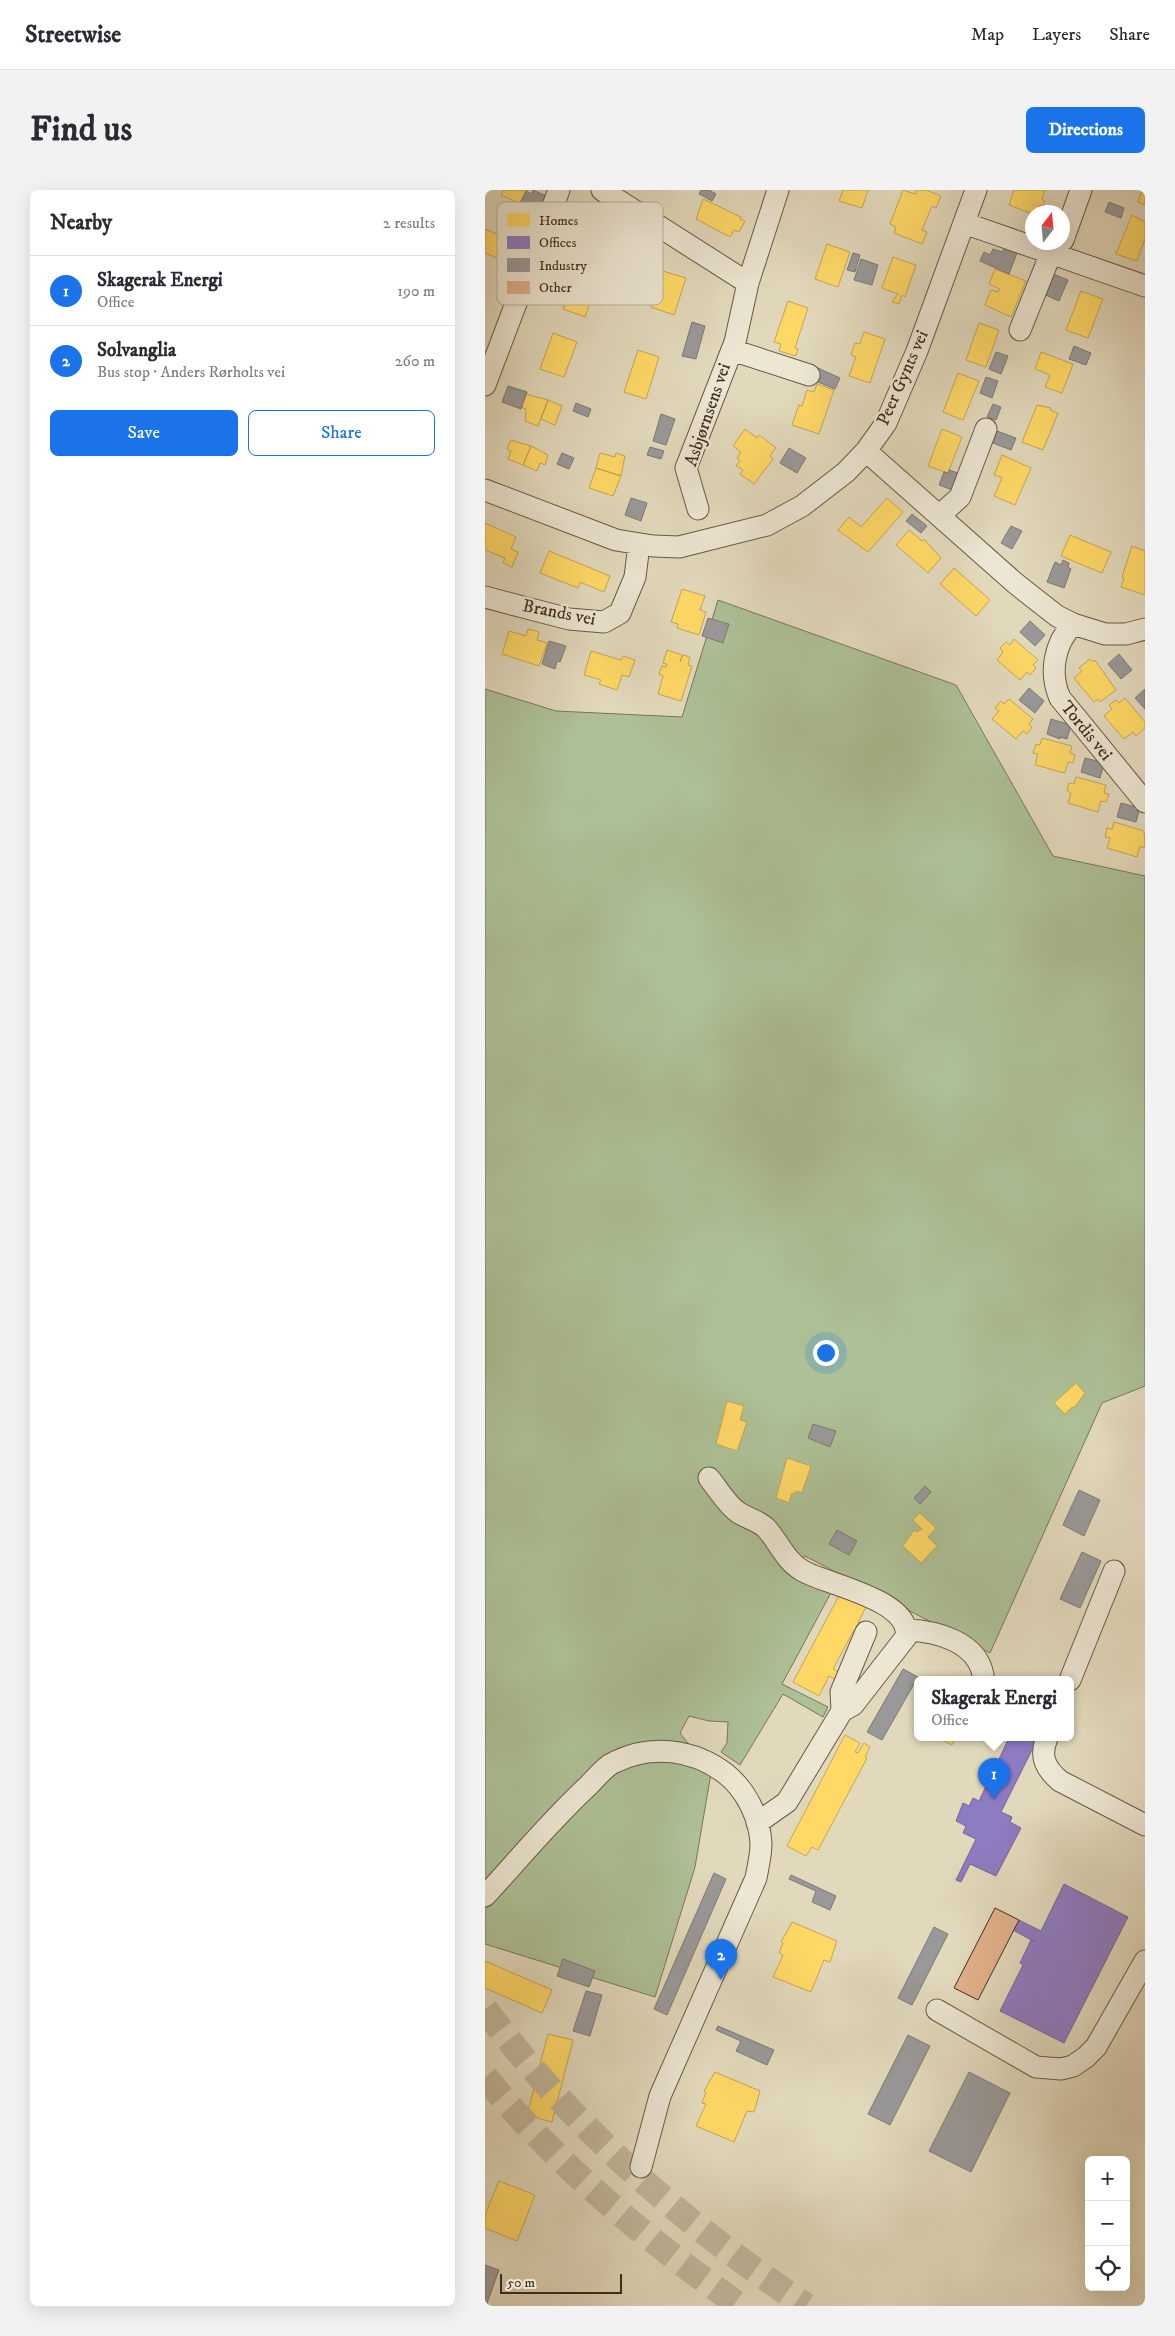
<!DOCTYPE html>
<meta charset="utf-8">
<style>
body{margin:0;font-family:"IM FELL DW Pica",serif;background:#f2f2f3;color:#2b2b33}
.controls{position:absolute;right:15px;bottom:15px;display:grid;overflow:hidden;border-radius:8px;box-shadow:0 5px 20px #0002}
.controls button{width:45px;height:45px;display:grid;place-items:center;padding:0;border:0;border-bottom:1px solid #e1e1e2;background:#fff;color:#2b2b33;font:25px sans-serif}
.compass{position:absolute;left:540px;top:15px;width:45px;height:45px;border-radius:50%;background:#fff;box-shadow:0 5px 20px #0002;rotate:16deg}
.scale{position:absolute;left:15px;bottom:12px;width:122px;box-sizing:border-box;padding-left:5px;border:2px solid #422d1b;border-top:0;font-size:14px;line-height:18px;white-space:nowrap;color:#422d1b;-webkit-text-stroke:4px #ece6d3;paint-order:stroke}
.you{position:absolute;left:340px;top:1162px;width:18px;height:18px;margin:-12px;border:4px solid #fff;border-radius:50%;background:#1a73e8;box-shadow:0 0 0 8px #1a73e833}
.badge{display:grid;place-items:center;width:32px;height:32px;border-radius:50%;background:#1a73e8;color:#fff;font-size:16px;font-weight:700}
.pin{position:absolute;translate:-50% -41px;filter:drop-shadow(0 1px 2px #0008)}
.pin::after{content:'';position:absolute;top:26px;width:18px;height:15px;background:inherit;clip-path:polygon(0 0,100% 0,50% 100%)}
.popup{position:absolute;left:429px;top:1486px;width:160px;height:65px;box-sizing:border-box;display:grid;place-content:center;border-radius:8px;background:#fff;filter:drop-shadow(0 1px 4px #0005);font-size:16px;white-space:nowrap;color:#7c7c81}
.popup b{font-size:19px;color:#2b2b33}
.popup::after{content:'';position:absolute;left:50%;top:100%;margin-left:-10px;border:10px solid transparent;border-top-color:#fff}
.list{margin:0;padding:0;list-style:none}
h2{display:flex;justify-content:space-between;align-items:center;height:65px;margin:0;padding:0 20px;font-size:21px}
h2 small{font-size:16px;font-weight:400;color:#7c7c81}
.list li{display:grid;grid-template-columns:32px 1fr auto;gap:15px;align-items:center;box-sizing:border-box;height:70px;padding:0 20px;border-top:1px solid #e1e1e2}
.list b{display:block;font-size:19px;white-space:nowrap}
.list p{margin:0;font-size:16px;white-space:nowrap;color:#7c7c81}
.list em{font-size:16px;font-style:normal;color:#7c7c81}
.actions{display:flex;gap:10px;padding:15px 20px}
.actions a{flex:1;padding:11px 0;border:1px solid #1a73e8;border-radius:8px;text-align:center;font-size:18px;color:#1a73e8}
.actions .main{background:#1a73e8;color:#fff}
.icon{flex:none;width:28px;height:28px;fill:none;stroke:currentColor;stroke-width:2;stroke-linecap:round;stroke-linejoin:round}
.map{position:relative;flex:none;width:660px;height:2116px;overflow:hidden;border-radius:8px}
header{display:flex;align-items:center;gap:30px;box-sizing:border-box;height:70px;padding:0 25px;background:#fff;border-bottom:1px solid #e1e1e2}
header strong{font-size:24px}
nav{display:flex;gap:28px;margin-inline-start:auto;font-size:18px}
.intro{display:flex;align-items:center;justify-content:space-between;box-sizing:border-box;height:120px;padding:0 30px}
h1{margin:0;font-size:35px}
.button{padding:12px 22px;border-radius:8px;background:#1a73e8;color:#fff;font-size:18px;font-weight:700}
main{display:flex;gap:30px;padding:0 30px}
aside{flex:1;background:#fff;border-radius:8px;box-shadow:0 5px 20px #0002}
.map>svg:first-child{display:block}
.green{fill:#adc096;stroke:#787658}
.homes{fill:#ffd966;stroke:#c6a550}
.offices{fill:#8e7cc3;stroke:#776491}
.industry{fill:#999;stroke:#7f7973}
.building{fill:#e2af8b;stroke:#422d1b}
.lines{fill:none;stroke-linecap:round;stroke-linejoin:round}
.major-tunnel{stroke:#c2b79c;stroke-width:26;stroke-dasharray:26 13;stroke-linecap:butt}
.minor-casing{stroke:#6a5843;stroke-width:23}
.minor{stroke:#ece6d3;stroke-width:21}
.labels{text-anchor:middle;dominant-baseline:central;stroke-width:5;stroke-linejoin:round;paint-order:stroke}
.street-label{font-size:18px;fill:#422d1b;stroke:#ece6d3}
.key{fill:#ece6d3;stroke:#b9ae9c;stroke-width:1}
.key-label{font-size:14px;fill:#422d1b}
</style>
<header>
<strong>Streetwise</strong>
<nav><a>Map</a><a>Layers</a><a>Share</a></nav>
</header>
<div class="intro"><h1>Find us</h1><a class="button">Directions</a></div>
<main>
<aside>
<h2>Nearby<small>2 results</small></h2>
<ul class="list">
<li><span class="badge">1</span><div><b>Skagerak Energi</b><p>Office</p></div><em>190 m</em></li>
<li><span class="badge">2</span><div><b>Solvanglia</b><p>Bus stop · Anders Rørholts vei</p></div><em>260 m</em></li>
</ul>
<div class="actions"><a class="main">Save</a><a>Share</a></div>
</aside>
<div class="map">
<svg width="660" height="2116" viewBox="0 0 660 2116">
<rect width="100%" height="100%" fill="#e2d9bc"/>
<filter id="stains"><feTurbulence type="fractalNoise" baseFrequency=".004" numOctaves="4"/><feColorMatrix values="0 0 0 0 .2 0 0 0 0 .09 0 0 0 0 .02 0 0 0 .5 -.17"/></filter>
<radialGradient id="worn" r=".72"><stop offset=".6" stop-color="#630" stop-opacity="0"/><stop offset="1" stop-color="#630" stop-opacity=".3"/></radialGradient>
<!-- green -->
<path class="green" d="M233 410 471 495 568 666 660 686V1196L617 1213 505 1463 320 1366 303 1380 349 1397 297 1494 343 1517 338 1527 298 1504 255 1575 236 1562 242 1553 243 1532 224 1531 204 1526 195 1543 226 1583 210 1677 170 1807 0 1754V499L71 521 197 527Z"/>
<!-- homes -->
<path class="homes" d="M19 0H42L35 14 16 5Z
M358 0H383L377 18 354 11Z
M418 0 430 4 432 0H441L456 6 451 18 447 16 437 40 442 42 437 54 409 43 411 37 405 34Z
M529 0H560L557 9 560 11 558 16 555 15 552 22 548 24 524 15Z
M657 0H660V15L653 12Z
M218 9 256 27 255 29 260 31 254 42 249 40 245 47 211 29Z
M111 23 132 31 118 72 97 65Z
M647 25 660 32V49L652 71 631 64Z
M0 39 12 44 13 40 24 44 15 69 0 63Z
M342 54 365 62 353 97 330 89Z
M408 67 431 75 420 107 417 105 414 114 407 112 413 104 397 98Z
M510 79 541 91 526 127 500 115 506 100 513 102 515 99 504 94Z
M178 81 201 88 189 125 166 117Z
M90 83 113 91 107 113 105 112 100 127 78 119Z
M596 101 618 109 603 148 581 140Z
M303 111 323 118 310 158 313 159 311 166 294 161 296 154 289 152Z
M494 133 514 140 501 177 481 170Z
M379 142 400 149 385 193 364 186 371 167 366 165 370 153 375 154Z
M68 143 92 152 79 187 55 179Z
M153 160 174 167 161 209 139 202Z
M556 162 588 174 577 203 560 197 565 185 550 179Z
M473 183 494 191 478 230 458 222Z
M332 194 349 200 334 244 307 235 314 215 317 216 322 200 329 202Z
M41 204 63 210 53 236 40 231 41 219 36 217Z
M63 210 77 216 70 235 56 229Z
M552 215 566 218 565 220 573 223 558 260 537 252Z
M260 239 272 248 274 245 291 258 285 266 288 269 269 294 255 284 258 280 251 276 255 271 252 268 256 262 248 256Z
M457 239 477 247 463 283 443 276Z
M26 250 46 256 38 275 23 269 26 261 22 259Z
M46 256 63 265 60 275 55 273 52 281 38 275Z
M115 263 130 267 131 263 140 266 136 286 111 278Z
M517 265 546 278 530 315 509 306 517 288 509 285Z
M111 278 136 286 128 306 104 298Z
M402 308 418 322 383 362 353 340 364 327 376 337Z
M0 333 31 347 26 359 33 362 27 377 18 373 20 368 0 360Z
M424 340 437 351 439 349 456 368 443 383 411 355Z
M585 345 626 362 617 383 576 366Z
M647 356 660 361V405L636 397 639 388 637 387Z
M64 361 125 386 119 402 95 392 93 398 55 383Z
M469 378 505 410 491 426 455 394Z
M197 399 220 406 215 420 221 422 214 445 192 438 193 434 186 432Z
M43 439 54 442 52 450 62 453 54 476 17 464 24 441 41 446Z
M529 449 553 470 548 475 551 478 545 485 542 482 535 490 512 470 518 462 515 458 521 452 525 455Z
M182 460 197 465 195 472 198 465 205 467 203 475 207 476 196 511 173 504 178 486 174 484 177 476 181 477 182 474 178 473Z
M106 461 136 470 138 466 150 470 144 487 137 485 132 500 114 494 116 490 99 485Z
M605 469 608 472 610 470 631 500 615 512 613 509 609 512 589 488 597 481 594 478Z
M640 508 660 532V538L651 546 648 542 639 549 619 526 627 519 624 515 631 510 634 513Z
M524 509 548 529 544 534 547 537 542 544 538 541 531 549 507 529 514 521 510 518 516 511 519 514Z
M557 548 587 556 585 563 590 565 588 573 583 572 580 583 550 575 553 564 548 563 551 554 555 555Z
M591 587 621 595 619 603 624 604 621 612 616 611 613 622 583 613 586 603 582 601 584 593 589 594Z
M629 632 659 641 660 656 659 658 655 656 652 667 622 658 625 648 620 647 622 638 627 639Z
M591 1193 600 1203 589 1218 587 1217 580 1224 569 1213Z
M242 1211 259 1216 255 1230 262 1232 252 1261 231 1254Z
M302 1268 326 1276 317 1303 311 1301 310 1304 307 1303 304 1313 291 1308Z
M435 1323 451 1338 443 1347 452 1356 436 1373 418 1356 429 1340 431 1342 437 1339 428 1330Z
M357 1400 383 1413 373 1433 378 1435 374 1443 369 1440 348 1479 353 1482 350 1489 344 1486 334 1506 308 1492Z
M360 1545 375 1553 370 1562 373 1563 379 1553 385 1557 380 1567 382 1568 333 1660 327 1657 321 1666 302 1656Z
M453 1548H470L467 1555Z
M307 1732 352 1751 345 1772 339 1770 326 1802 288 1787 298 1765 294 1763 298 1753 296 1752Z
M0 1771 67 1800 57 1823 0 1798Z
M63 1844 88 1850 67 1932 42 1925Z
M230 1882 275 1901 269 1922 262 1921 249 1952 211 1936 221 1914 217 1913 221 1902 219 1901Z
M14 1991 50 2005 32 2051 0 2038V2025Z"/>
<!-- offices -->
<path class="offices" d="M524 1548H553L516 1622 527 1627 525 1632 536 1638 511 1686 485 1674 476 1692 471 1690 491 1649 478 1643 481 1636 471 1631 478 1613 484 1616 488 1608 494 1611Z
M579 1694 643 1727 579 1853 515 1821 538 1775 535 1773 546 1750 550 1752 528 1740 534 1730 556 1741Z"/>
<!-- industry -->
<path class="industry" d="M48 0 61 6 49 30 37 24 41 16 35 13 41 1 47 4Z
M216 0H224L231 4 227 11 214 4Z
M624 12 639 18 636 28 620 22Z
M508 59 517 62 519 59 532 63 524 84 495 71 499 62 505 65Z
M368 63 375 65 370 82 362 80Z
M376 69 393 75 387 95 369 90Z
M566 83 583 90 574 111 558 104Z
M207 132 220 136 211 169 197 166Z
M589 156 606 163 601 175 584 169Z
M511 162 523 166 516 184 504 179Z
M333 178 355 188 350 199 328 190Z
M501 187 513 191 507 208 495 203Z
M23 196 42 202 36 219 17 212Z
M91 213 106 219 103 227 88 221Z
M508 214 516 217 511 230 502 227Z
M176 224 190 229 181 255 168 251Z
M512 241 531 248 526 260 508 253Z
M165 257 179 261 176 269 162 265Z
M304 258 321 268 312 283 295 273Z
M77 263 89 268 84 279 72 274Z
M464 280 476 284 470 301 454 295 459 282 463 283Z
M146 308 162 313 156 331 140 325Z
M427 324 442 336 436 343 421 331Z
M526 336 537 341 527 359 516 353Z
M578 370 584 373 583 377 586 379 579 398 562 392 570 372 576 375Z
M223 428 244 434 238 453 217 446Z
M545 431 560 445 550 456 535 442Z
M64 451 81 456 75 472 72 471 70 479 57 474Z
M634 464 647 480 636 489 623 474Z
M544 498 559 511 550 523 534 510Z
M660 499V519L650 508Z
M566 529 586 535 582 549 575 547V549L562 544Z
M600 568 619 573 615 588 596 582Z
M636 613 655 618 651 632 632 627Z
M328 1234 351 1241 345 1257 323 1248Z
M440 1296 446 1302 435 1314 429 1308Z
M594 1300 615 1310 599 1346 578 1335Z
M352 1340 372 1351 364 1365 344 1354Z
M597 1362 616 1371 595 1418 575 1409Z
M418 1479 433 1487 397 1550 382 1542Z
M229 1683 241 1689 182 1825 169 1819Z
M306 1685 351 1706 345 1720 327 1712 331 1701 304 1689Z
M449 1737 463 1744 427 1815 413 1808Z
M78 1769 110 1781 104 1797 72 1786Z
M101 1801 117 1805 105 1846 88 1841Z
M233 1836 289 1860 282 1875 251 1861 256 1851 231 1840Z
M423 1845 445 1856 405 1935 383 1924Z
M484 1882 525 1903 486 1982 444 1961Z
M0 2075 14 2080 1 2116H0Z"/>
<!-- building -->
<path class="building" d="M510 1718 534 1730 493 1810 469 1798Z"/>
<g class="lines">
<!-- major-tunnel -->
<path class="major-tunnel" d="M0 1819C90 1940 197 2032 321 2116
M0 1887C73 1976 162 2050 255 2116"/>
<!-- minor casing -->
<g class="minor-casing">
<path id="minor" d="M117 0 263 93
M479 33 660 96
M578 50 596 0
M535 140 566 63
M247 160 324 185
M0 195 74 0
M381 261 530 393 572 426 588 434 620 444H641L660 439
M0 300 131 350 168 356 194 357 282 335 317 316 361 282 381 261 401 233 432 161 491 0
M213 319 201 278 250 152 263 93 293 0
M455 325 475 307 501 239
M0 407 84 429 119 432 135 423 150 387 154 355
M588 434C569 454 564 483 575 508L660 612
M224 1288C233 1299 242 1315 254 1323 262 1328 274 1331 281 1338 294 1352 300 1371 318 1381 343 1395 427 1410 421 1447L368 1515 357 1521 302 1612 272 1633
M422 1440C452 1441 492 1452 498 1485
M585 1490 629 1381
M357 1521 356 1502 381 1442
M562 1548C554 1567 561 1579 575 1591L660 1635
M0 1706C34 1669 67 1629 104 1595 112 1587 120 1576 130 1572 166 1554 209 1559 241 1584 261 1600 275 1628 276 1654 276 1665 273 1677 271 1688L175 1906 156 1977
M452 1820 551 1877 576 1879 588 1876 601 1867 611 1857 660 1771"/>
</g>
<!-- minor -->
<use href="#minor" class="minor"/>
</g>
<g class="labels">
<!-- street labels -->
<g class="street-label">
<text transform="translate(418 188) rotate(-66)">Peer Gynts vei</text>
<text transform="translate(223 225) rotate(-71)">Asbjørnsens vei</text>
<text transform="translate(74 423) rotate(11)">Brands vei</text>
<text transform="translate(601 541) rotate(51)">Tordis vei</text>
</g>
</g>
<!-- legend -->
<rect x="12" y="12" width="166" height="103" rx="8" class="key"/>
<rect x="22" y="23" width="23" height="14" fill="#ffd966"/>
<rect x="22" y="46" width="23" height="13" fill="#8e7cc3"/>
<rect x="22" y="68" width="23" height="14" fill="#999"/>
<rect x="22" y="91" width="23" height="13" fill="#e2af8b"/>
<g class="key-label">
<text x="54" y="35">Homes</text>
<text x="54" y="57">Offices</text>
<text x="54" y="80">Industry</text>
<text x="54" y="102">Other</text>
</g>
<rect width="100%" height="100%" filter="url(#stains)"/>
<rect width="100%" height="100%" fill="url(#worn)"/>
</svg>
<div class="controls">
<button>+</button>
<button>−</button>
<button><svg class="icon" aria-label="locate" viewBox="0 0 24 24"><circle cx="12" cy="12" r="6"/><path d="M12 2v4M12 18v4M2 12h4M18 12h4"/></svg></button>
</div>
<svg class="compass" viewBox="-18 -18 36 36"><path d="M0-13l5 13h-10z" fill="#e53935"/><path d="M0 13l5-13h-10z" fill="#7c7c81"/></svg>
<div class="scale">50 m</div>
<div class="you"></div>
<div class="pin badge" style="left:509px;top:1609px">1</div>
<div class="popup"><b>Skagerak Energi</b>Office</div>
<div class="pin badge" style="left:236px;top:1790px">2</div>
</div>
</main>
